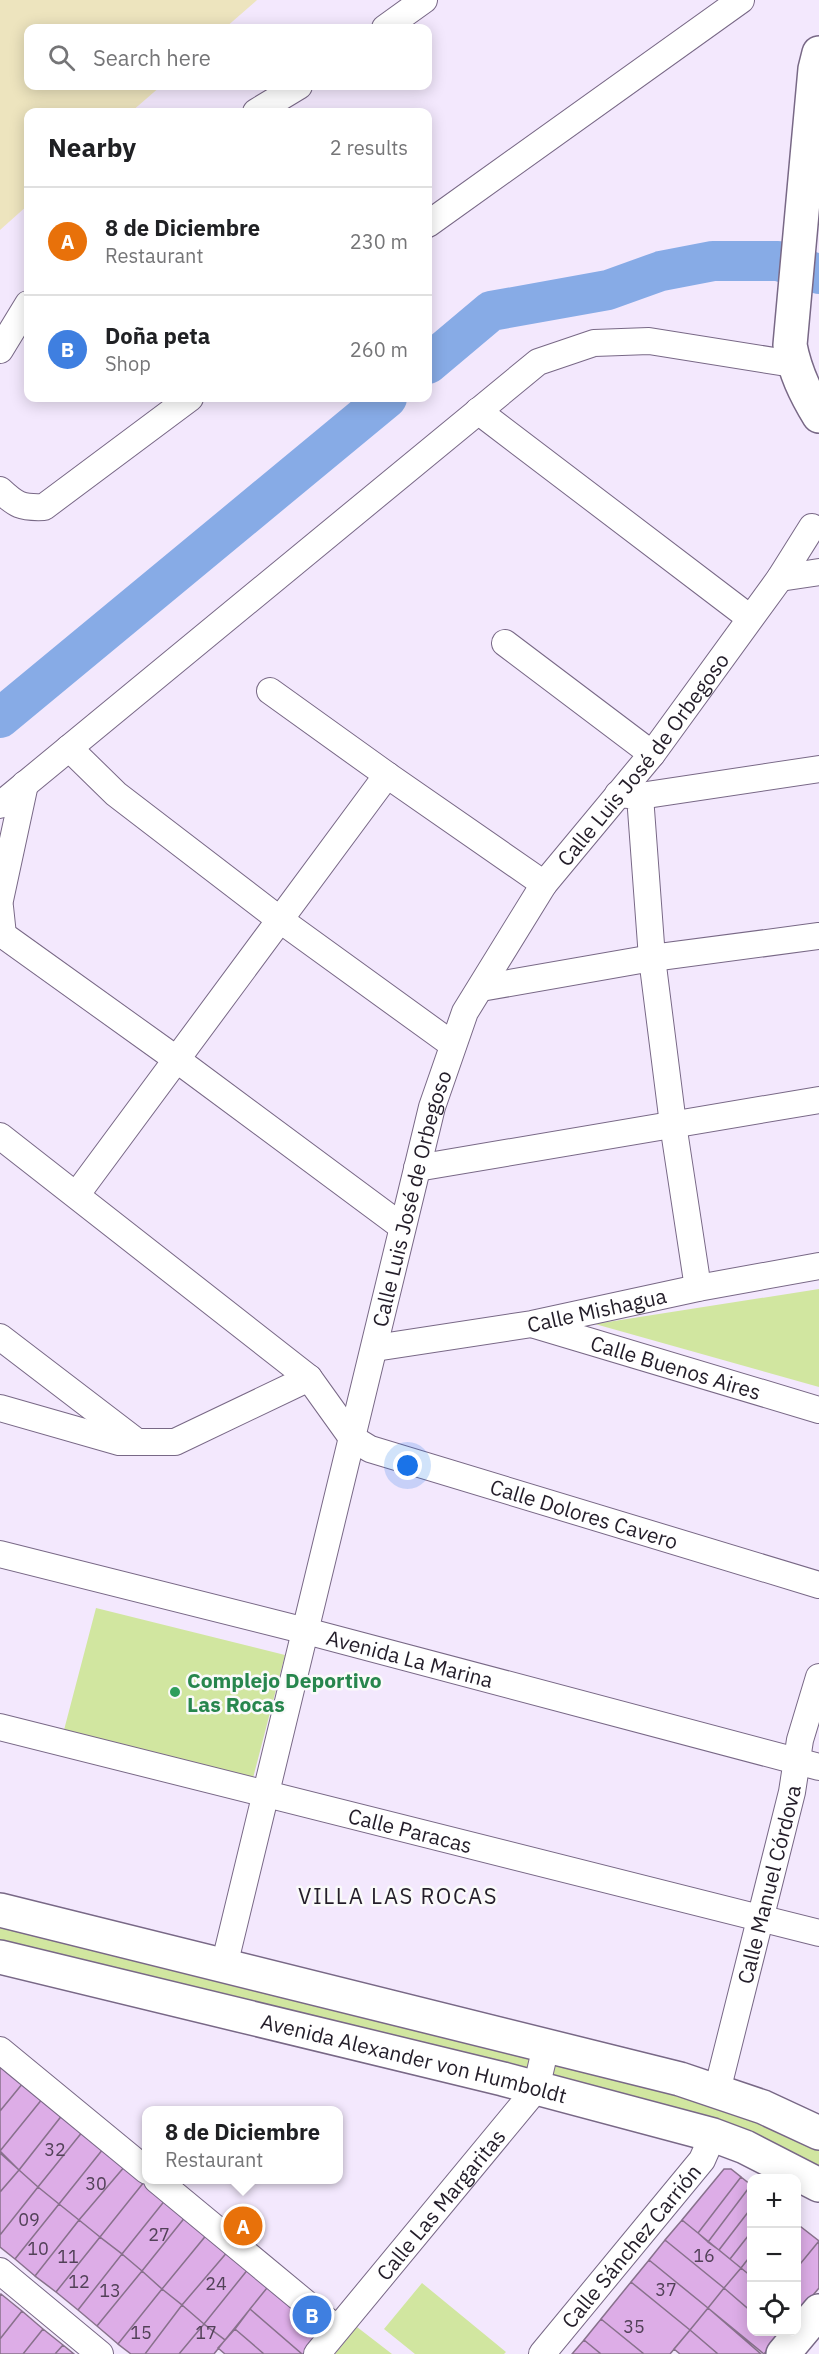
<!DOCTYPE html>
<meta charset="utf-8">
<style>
body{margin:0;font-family:"IBM Plex Sans",sans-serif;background:#f2f2f2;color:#202124}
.controls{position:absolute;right:18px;bottom:18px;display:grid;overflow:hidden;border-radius:12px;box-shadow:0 3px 15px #0003}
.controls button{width:54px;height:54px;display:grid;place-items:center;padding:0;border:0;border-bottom:2px solid #e0e0e0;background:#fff;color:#202124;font:30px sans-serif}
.you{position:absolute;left:408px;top:1466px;width:21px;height:21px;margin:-15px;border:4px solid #fff;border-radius:50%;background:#1a73e8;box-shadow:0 0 0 9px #1a73e833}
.badge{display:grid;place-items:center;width:39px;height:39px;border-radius:50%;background:#111827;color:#fff;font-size:20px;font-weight:700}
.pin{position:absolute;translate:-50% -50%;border:3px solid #fff;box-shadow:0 2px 6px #0006}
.popup{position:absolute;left:142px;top:2106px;width:201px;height:78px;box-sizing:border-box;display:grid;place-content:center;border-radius:12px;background:#fff;filter:drop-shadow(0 2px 4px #0005);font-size:20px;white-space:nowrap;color:#757577}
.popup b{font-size:22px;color:#202124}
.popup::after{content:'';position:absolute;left:50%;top:100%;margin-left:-12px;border:12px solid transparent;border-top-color:#fff}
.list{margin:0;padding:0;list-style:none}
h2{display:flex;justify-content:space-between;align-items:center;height:78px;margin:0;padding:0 24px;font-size:26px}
h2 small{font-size:20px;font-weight:400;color:#757577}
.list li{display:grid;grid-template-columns:39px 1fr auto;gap:18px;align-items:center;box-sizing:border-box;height:108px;padding:0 24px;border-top:2px solid #e0e0e0}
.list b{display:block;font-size:22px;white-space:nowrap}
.list p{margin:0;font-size:20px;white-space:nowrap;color:#757577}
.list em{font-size:20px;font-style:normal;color:#757577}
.icon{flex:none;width:33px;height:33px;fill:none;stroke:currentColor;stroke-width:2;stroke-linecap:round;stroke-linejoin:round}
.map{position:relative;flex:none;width:819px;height:2354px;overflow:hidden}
.search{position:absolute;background:#fff;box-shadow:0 3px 15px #0003;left:24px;top:24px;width:408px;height:66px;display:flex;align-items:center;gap:15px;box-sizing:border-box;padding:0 21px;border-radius:12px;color:#757577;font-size:22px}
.panel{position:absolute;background:#fff;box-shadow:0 3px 15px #0003;left:24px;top:108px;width:408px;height:294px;border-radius:12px}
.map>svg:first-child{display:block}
.green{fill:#d1e6a0}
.sand{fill:#ede4be}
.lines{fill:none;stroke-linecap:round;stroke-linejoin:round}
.river{stroke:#87abe6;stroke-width:40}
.building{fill:#ddade7;stroke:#88718c;stroke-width:1.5}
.minor-casing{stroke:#786886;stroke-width:28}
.tertiary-casing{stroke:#786886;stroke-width:36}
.secondary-casing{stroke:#786886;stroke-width:36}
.minor{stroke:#fff;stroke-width:26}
.tertiary{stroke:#fff;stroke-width:33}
.secondary{stroke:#fff;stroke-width:33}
.leisure-dot{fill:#2e9e5b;stroke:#fafafa;stroke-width:2}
.labels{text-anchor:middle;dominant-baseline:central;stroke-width:5;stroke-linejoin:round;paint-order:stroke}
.number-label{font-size:18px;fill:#524158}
.street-label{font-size:21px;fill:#231d29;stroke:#fafafa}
.leisure-label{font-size:21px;font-weight:bold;fill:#27864d;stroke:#fafafa;text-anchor:start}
.neighbourhood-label{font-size:22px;letter-spacing:1.5px;fill:#231d29;stroke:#fafafa}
</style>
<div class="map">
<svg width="819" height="2354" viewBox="0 0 819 2354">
<rect width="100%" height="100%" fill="#f3e8fd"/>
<!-- green -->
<path class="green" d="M819 1289V1387L595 1324Z
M96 1608 285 1655 253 1778 64 1730Z
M0 1922 713 2099 819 2143V2174L0 1945Z
M422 2283 506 2352 504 2354H415L384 2329Z
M357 2327 392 2354H335Z"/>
<!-- sand -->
<path class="sand" d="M0 0H257L225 28H28V86H161L131 112H28V205L0 230Z"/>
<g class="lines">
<!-- river -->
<path class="river" d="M428 364 491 311 608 290 661 271 713 261H778L819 274
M0 718 387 398"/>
</g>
<!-- building -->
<path class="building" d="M2 2064 23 2083 0 2111V2067Z
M23 2083 43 2098 0 2151V2111Z
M43 2098 63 2114 19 2170 0 2151Z
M63 2114 83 2131 38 2187 19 2170Z
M83 2131 103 2149 59 2204 38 2187Z
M103 2149 125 2166 79 2220 59 2204Z
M0 2153 19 2170 0 2192Z
M125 2166 144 2182 100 2237 79 2220Z
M724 2169H731L741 2177 698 2233 682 2220Z
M19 2170 38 2187 0 2235V2192Z
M741 2177 751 2185 708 2242 698 2233Z
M144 2182 166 2199 122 2254 100 2237Z
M751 2185 752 2207 719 2250 708 2242Z
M38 2187 59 2204 15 2259 0 2247V2235Z
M166 2199 186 2216 142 2271 122 2254Z
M59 2204 79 2220 35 2276 15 2259Z
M752 2207V2231L730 2259 719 2250Z
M186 2216 208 2233 162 2289 142 2271Z
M79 2220 100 2237 56 2292 35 2276Z
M682 2220 741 2268 724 2288 665 2240Z
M796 2223 819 2241 796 2269Z
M752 2231V2254L741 2268 730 2259Z
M208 2233 229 2250 182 2305 162 2289Z
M100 2237 122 2254 78 2310 56 2292Z
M665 2240 724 2288 708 2308 649 2260Z
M819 2241V2288L797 2314 796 2269Z
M229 2250 249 2268 204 2324 182 2305Z
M122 2254 142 2271 97 2326 78 2310Z
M752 2254V2277L741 2268Z
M649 2260 708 2308 690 2330 631 2282Z
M249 2268 271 2283 225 2340 204 2324Z
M741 2268 752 2277V2312L724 2288Z
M142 2271 162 2289 118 2344 97 2326Z
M631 2282 690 2330 670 2354H644L601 2319Z
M271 2283 324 2327 309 2354H302L250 2309Z
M724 2288 752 2312V2332H775L780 2335 764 2354 708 2308Z
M162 2289 182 2305 145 2354H131L118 2344Z
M1 2294 22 2311 0 2339V2296Z
M182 2305 204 2324 179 2354H145Z
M708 2308 761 2354H718L690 2330Z
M250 2309 302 2354H264L235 2329Z
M22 2311 43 2329 23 2354H0V2339Z
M601 2319 644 2354H601L584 2340Z
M204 2324 225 2340 214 2354H179Z
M43 2329 63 2345 55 2354H23Z
M235 2329 264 2354H225L218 2348Z
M690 2330 718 2354H680L674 2349Z
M584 2340 601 2354H572Z
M63 2345 74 2354H55Z"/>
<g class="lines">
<!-- minor casing -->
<g class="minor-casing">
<g id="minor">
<path d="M385 28 424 0"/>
<path d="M256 112 299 86"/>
<path d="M428 224 741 0"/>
<path d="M0 350 28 304"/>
<path d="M478 411 750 618"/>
<path d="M0 490C16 505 21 508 44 507L190 398"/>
<path d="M780 578 819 572"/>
<path d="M505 643 652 754"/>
<path d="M270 691 387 775 544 884"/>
<path d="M69 748 116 794 279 919 453 1045"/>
<path d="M618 794 640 796 652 958 673 1124 698 1288"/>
<path d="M640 796 819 769"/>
<path d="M0 805 538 362 594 343 649 341 793 364"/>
<path d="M0 900 25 784"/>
<path d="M0 907 3 935 176 1059 401 1226"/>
<path d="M481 988 652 958 819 936"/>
<path id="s1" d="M0 1136 309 1378 352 1438 370 1449 819 1585"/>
<path d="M417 1168 819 1100"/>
<path d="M77 1194 387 775"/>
<path id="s2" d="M535 1325 819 1410"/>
<path d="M0 1337 136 1441"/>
<path id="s3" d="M375 1348 532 1324 698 1288 819 1266"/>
<path d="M0 1408 119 1442H175L309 1378"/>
<path id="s4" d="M0 1554 306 1631 819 1767"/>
<path id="s5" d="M0 1727 819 1933"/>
<path id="s6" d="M224 1966 432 1107 465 1012 544 884 652 754 780 578 812 527"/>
<path d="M0 2050 147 2171"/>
<path id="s7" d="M717 2091 792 1792 800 1740 819 1677"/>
<path d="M157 2180 337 2329"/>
<path d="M0 2271 100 2354"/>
<path id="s8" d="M317 2354 536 2089 546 2046"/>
<path id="s9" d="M542 2354 702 2160 713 2135"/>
</g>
</g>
<!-- tertiary casing -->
<g class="tertiary-casing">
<path id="tertiary" d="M819 53 815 69 790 345C795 372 805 393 819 416
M783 2354 819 2311"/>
</g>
<!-- secondary casing -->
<g class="secondary-casing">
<g id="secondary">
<path d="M0 1910 680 2079 763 2107 819 2133"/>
<path id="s10" d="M0 1957 503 2079 713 2135 745 2147 819 2185"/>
</g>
</g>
<!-- minor -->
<use href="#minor" class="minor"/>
<!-- tertiary -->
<use href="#tertiary" class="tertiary"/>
<!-- secondary -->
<use href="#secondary" class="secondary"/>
</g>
<!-- markers -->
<circle class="leisure-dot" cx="175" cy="1692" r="6"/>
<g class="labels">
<!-- number labels -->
<g class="number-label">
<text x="55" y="2149">32</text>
<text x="96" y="2183">30</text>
<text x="29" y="2219">09</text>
<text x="159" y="2234">27</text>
<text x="38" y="2248">10</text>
<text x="704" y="2255">16</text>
<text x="68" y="2256">11</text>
<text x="79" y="2281">12</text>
<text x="216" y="2283">24</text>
<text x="666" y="2289">37</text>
<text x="110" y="2290">13</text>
<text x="634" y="2326">35</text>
<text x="141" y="2332">15</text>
<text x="206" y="2332">17</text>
</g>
<!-- street labels -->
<g class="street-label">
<text stroke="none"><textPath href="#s6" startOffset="1294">Calle Luis José de Orbegoso</textPath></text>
<text stroke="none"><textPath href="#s6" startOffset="790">Calle Luis José de Orbegoso</textPath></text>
<text stroke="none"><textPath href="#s3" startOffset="225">Calle Mishagua</textPath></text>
<text stroke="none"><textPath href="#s2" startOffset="147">Calle Buenos Aires</textPath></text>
<text stroke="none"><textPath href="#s1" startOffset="711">Calle Dolores Cavero</textPath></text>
<text stroke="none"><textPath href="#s4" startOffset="423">Avenida La Marina</textPath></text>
<text stroke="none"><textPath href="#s5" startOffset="423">Calle Paracas</textPath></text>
<text stroke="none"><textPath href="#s7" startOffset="213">Calle Manuel Córdova</textPath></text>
<text stroke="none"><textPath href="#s10" startOffset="426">Avenida Alexander von Humboldt</textPath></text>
<text stroke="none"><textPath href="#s8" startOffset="194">Calle Las Margaritas</textPath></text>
<text stroke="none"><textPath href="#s9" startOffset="140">Calle Sánchez Carrión</textPath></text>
</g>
<!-- leisure labels -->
<g class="leisure-label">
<text x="187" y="1680">Complejo Deportivo<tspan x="187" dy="24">Las Rocas</tspan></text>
</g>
<!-- neighbourhood labels -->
<g class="neighbourhood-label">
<text x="398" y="1895">VILLA LAS ROCAS</text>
</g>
</g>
</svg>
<div class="controls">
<button>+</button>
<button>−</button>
<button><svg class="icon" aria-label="locate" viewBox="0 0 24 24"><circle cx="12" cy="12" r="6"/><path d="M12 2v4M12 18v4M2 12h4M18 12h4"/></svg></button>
</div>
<div class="you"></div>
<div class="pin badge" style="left:243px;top:2226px;background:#e8710a">A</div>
<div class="popup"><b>8 de Diciembre</b>Restaurant</div>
<div class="pin badge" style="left:312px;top:2315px;background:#3f7fe0">B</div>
<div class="search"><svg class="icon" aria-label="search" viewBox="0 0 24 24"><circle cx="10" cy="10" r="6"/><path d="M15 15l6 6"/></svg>Search here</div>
<section class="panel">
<h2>Nearby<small>2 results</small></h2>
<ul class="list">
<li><span class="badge" style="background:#e8710a">A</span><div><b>8 de Diciembre</b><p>Restaurant</p></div><em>230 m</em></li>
<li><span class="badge" style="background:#3f7fe0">B</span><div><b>Doña peta</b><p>Shop</p></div><em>260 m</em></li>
</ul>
</section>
</div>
